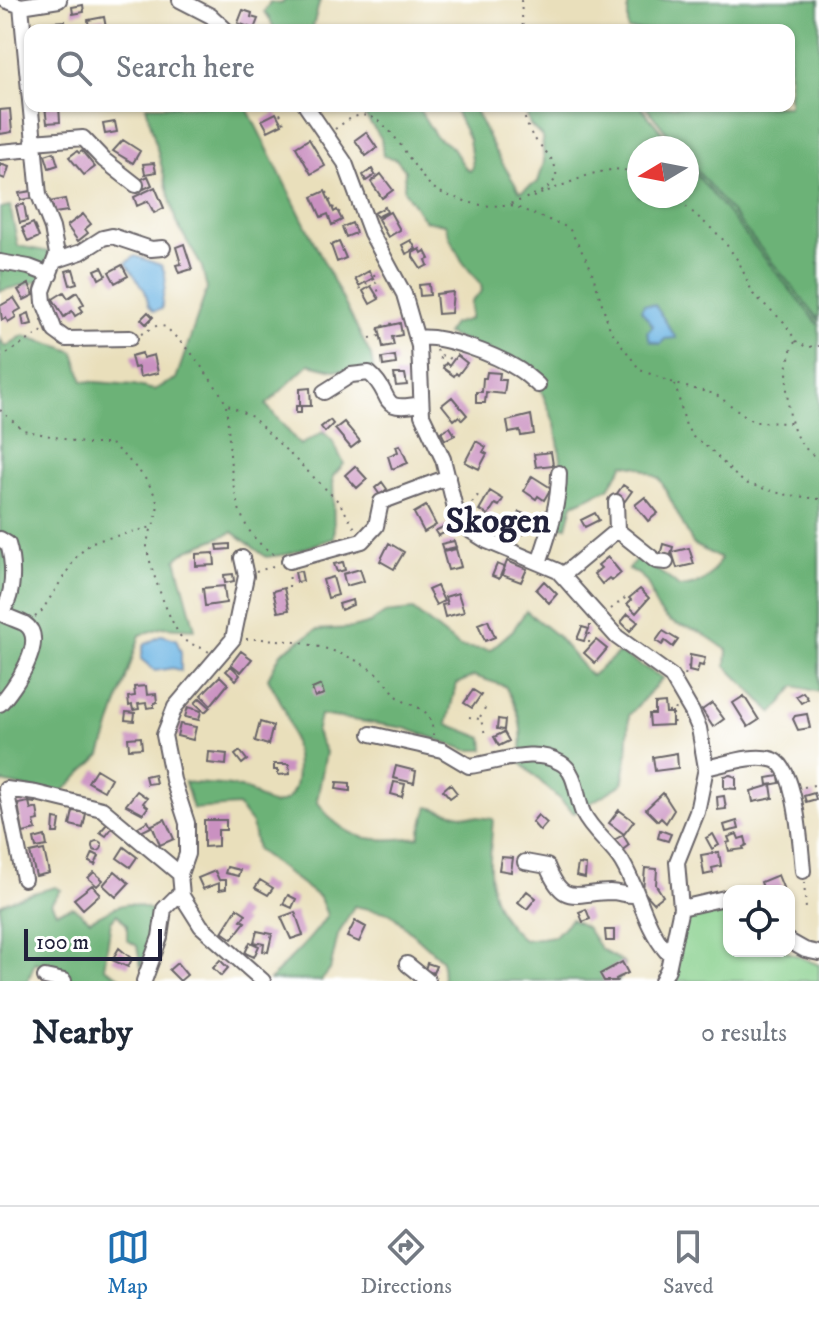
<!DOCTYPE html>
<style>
body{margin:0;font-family:"IM FELL DW Pica",serif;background:#f6f6f7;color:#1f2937}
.controls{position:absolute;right:24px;bottom:24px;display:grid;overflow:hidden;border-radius:16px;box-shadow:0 2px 6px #0004}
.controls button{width:72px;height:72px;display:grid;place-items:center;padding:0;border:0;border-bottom:2px solid #e0e1e3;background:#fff;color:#1f2937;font:40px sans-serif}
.compass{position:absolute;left:627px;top:136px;width:72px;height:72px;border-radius:50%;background:#fff;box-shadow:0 2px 6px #0004;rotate:260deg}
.scale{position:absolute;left:24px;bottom:20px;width:138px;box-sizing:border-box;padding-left:8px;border:4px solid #22223b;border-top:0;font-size:22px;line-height:28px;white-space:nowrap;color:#22223b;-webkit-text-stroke:6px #fff;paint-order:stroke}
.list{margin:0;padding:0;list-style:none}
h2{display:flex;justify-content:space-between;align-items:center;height:104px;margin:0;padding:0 32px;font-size:34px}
h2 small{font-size:26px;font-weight:400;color:#747a83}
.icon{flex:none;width:44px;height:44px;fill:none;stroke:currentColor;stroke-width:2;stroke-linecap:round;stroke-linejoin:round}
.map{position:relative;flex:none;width:819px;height:981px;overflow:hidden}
.search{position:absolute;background:#fff;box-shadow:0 2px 6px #0004;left:24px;right:24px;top:24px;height:88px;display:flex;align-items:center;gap:20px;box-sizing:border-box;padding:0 28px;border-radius:16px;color:#747a83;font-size:30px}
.sheet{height:224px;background:#fff}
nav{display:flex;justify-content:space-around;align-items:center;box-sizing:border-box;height:112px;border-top:2px solid #e0e1e3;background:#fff;font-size:22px;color:#747a83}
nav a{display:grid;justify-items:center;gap:4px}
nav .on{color:#1f6fb2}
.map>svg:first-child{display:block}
.green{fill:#86cf8b;stroke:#547863;stroke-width:2}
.forest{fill:#6cb277;stroke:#476a59;stroke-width:2}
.water{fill:#6ab4e3;stroke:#466b8f;stroke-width:2}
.building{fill:#ca91c1}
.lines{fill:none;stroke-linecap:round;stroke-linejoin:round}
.minor-casing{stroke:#686468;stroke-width:18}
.path{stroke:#686468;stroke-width:2;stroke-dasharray:2 6;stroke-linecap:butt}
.minor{stroke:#fff;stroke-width:14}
.labels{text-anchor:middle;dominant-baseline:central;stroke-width:8;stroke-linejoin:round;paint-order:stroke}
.neighbourhood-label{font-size:36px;font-weight:bold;fill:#22223b;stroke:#fff}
</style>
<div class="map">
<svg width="819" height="981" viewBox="0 0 819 981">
<rect width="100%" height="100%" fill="#fff"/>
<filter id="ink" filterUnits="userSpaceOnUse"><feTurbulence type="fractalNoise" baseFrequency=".0125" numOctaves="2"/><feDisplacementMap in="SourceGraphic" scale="16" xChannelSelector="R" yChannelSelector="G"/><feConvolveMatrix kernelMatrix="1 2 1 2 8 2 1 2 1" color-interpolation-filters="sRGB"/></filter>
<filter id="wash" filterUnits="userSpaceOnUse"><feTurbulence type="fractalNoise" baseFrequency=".006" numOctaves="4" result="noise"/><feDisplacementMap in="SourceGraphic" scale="32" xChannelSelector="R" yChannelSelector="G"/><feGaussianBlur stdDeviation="1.8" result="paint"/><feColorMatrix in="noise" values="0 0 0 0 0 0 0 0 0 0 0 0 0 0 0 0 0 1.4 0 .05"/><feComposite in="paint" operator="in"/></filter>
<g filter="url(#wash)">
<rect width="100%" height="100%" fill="#e9dfbb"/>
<!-- green -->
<path class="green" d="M687 158 819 320V325L687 163Z
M729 909V951H785L819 965V981H670L685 919 698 913Z"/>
<!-- forest -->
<path class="forest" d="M285 0H320L312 30 274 29 270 19 264 12 270 2 281 4Z
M628 0H819V320L687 158V148H679L645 106H789V30H628Z
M146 106H246L371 356 374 373 333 370 309 364 266 405 300 445 323 432 332 440 344 464 333 476 334 538 288 554 266 557 233 532 188 550 176 559 195 629 163 627 140 635 101 755 59 795 3 782 0 785V338L5 347 24 335C41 343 57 344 74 352L83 381 134 385 154 390 176 379 207 289 202 267 176 222Z
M358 106H417L436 137 452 147 466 169 470 171 473 167 469 139 455 111V106H473L495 151 520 192 538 182 544 162 542 137 530 125 524 106H640L675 148H639V196H687V163L819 325V692L795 686 773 713 726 666 727 650C718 644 709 637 700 632 683 624 676 629 661 613 647 599 658 582 629 569L638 556C651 568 666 574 679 587 703 585 708 580 721 559L693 544 660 479 639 467 624 464 609 488 573 504 567 527 554 525 561 459 555 424 532 368 446 334 453 324 470 319 471 302 482 291 481 285 462 261 450 238 445 224 425 221 404 190 405 170 396 159 383 156 381 138Z
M10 206 18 246 50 252 42 280 0 291V208Z
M413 610 460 647 490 650 513 630 526 611 556 635 591 676 619 653 663 678 629 715 627 758 622 784 574 813 520 762C524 730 521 714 505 686L474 676 456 684 447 724 483 738 484 750H467L405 728 320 715 316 733 326 752 317 801C344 842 374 843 419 837L428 807 461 815 493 819C489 869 482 905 524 940L555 936 571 919 586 927 600 948 625 964 619 981H443L442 960 390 913 354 906 338 935 330 970 321 981 270 980C289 958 312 940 327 915L320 898 257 850 252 824 238 806 193 809 185 782C204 785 230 783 247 790 256 794 264 804 274 804 312 801 293 732 285 711 281 700 273 689 268 678L281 653 316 630 352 628 370 623 385 613Z
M56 887 61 890 51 903 56 912 73 907 90 920C121 905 124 897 158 913L141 967 137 946 127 940V925L117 914 111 921 104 968 127 981H74L35 962 28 981H0V905C17 896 37 892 56 887Z"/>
<!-- water -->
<path class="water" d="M135 256 161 265C171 282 161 292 162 309L154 311 149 306 145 291 126 263Z
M644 304 655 305 676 338 665 339 660 344 650 341 647 332 653 326 641 310Z
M162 635 176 639 181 652V671L173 668 155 671 141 659 144 645Z"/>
<g id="blocks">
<!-- building -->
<path class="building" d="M83 5 84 12 73 14 72 7Z
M243 10 252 13 251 17 258 19 254 29 238 23Z
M104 17 106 28 89 30 88 20Z
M65 21 66 30H36L35 23Z
M45 106H59L60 122 47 123Z
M10 109 12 132 0 134V110Z
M276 113 282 124 268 131 262 120Z
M115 122 117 132 105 134 103 124Z
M366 132 377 148 366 156 355 140Z
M309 139 325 166 311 174 296 147Z
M123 140 140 151 133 163 113 151Z
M77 151 79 153 82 151 95 167 84 175 69 157Z
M54 152 58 165 49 168 45 155Z
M154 163 156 172 145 174 143 164Z
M0 164 9 167 5 179 0 177Z
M372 169 375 175 366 181 363 175Z
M381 174 393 190 382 198 371 182Z
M148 176 152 185 144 189 140 180Z
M155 187 164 208 154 213 148 201 137 206 134 197Z
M32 191 33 198 21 200 19 193Z
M325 191 334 212 337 210 342 220 332 225 328 214 321 217 312 197Z
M65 199 68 211 54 213 53 207 50 208 49 202Z
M24 204 27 221 20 223 16 206Z
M385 207 387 212 377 217 374 213Z
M390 212 400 230 388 237 378 219Z
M83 214 91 224 85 229 88 233 78 241 67 226Z
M33 223 39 237 28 242 22 228Z
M352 223 356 233 346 237 342 227Z
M411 240 416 249 406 254 402 245Z
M339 242 346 258 337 262 331 245Z
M184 244 192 269 179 273 176 265 181 264 176 247Z
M420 249 422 253 425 251 429 259 426 260 428 265 421 269 413 257V253Z
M122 265 128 276 115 283 109 272Z
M102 267 106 275 99 279 95 270Z
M73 269 77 283 70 285 66 271Z
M369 271 373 278 359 286 355 279Z
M29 284 34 295 24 300 18 290Z
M429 284 430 295 420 296 419 285Z
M371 286 379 299 370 304 363 291Z
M64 292 68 298 77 292 84 304 80 307 83 311 75 316 72 311 64 317 53 299Z
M453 292 451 313 438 314 436 294Z
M14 298 21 309 14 313 16 317 8 322 6 318 2 320 0 306Z
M148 312 153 317 146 324 141 319Z
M29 313 32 324 24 326 22 316Z
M400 323 402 335 392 337 394 345 383 347 379 328Z
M142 353 143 358 154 355 158 373 140 377 138 367 134 368 131 356Z
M457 355 467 363 458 375 456 373 454 376 443 368 446 363 449 366Z
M395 356 396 364 383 366 382 358Z
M487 372 500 373 499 380H506L504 394 486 392 485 403H476V392H482L483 378H486Z
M394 374H405L407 385 396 386Z
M310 388 311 406H301V413H296V406H300V389Z
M452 397 467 415 462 420 459 416 454 420 442 405Z
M531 415 534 434 521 436 520 431 509 433 507 421Z
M330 420 333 424 325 432 321 427Z
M344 422 360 441 351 448 335 429Z
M450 427 455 435 445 440 441 432Z
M476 441 486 447 483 452 487 454 479 469 465 462Z
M400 445 408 463 392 469 388 456 398 452 396 446Z
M551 452 553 465 536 467 534 454Z
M355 466 367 479 357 488 345 475Z
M532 476 551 488 544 500 538 496 536 499 524 491Z
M382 482 387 489 380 495 375 488Z
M623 485 632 491 625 501 616 495Z
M490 491 503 499 499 506 495 504 488 515 479 510Z
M645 497 658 513 648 521 635 505Z
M426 506 436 525 424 532 414 513Z
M519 512 534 518 530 527 515 521Z
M595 513 599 520 585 527 581 520Z
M447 525 450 530 438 536 435 531Z
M454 541 456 547 443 550 441 544Z
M389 543 404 552 394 569 380 561Z
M230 544V549L218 550 217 545Z
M663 544 673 547 670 558 660 555Z
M689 548 694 564 677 568 672 552Z
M456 549 461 567 448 570 443 552Z
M214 553 215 565 196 566V554Z
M608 557 621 573 612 581 609 578 602 584 594 574 601 568 598 565Z
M507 561 527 569 521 582 502 575Z
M343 562 345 570 337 572 334 564Z
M497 564 504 567 499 579 492 576Z
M360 569 364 581 346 586 343 574Z
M301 571 303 581 297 582 295 572Z
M233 574 234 581 225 583 224 575Z
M333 577 338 595 328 598 323 580Z
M544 581 557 594 549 603 536 590Z
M224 586 226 603 205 606 203 588Z
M437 586 444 601 436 605 428 590Z
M284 588 289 610 278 612 273 591Z
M640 589 649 598 636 613 627 604 631 600 629 598Z
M458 593 464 612 445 617 442 605 447 604 445 597Z
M352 600 353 605 341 610 339 604Z
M628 614 638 622 630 631 621 622Z
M488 620 495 637 485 641 478 624Z
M582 627 589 629 584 641 577 639Z
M663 631 678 640 673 647 665 641 662 645 656 641Z
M596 640 607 649 595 663 584 653Z
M241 651 252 659 241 672 231 664Z
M690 655 705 658 703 666 699 665 697 673 689 671Z
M231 666 240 675 236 680 226 671Z
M220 676 228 684 211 705 201 695Z
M321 685 324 694 315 697 312 689Z
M146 686 147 695 156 694 157 702 154 703V707L147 708 146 703 138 704 139 709 133 710 132 705 129 706 128 697 135 696 134 687Z
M473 690 481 695 472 708 464 703Z
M803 692 808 699 801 703 796 696Z
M744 696 759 720 748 727 733 703Z
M200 698 210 707 205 712 195 703Z
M665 703 666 713H672V725L650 726 649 714H655V704Z
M712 703 724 719 713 727 702 710Z
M188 707 201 711 199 720 185 717Z
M126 712 135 713 134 721 125 720Z
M807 714 810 728 798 730 793 719 795 716Z
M498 719 505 720 504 730 497 729Z
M260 722 273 726 268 745 255 741Z
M180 724 196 727 193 740 177 736Z
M504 732 509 741 499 746 494 737Z
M141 737 142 748 129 749 128 738Z
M240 751 247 760 242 764 235 755Z
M209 752 227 754 226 765 208 763Z
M677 753 678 768 655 771 653 757Z
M274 764H289L290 774 278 775V770H274Z
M396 766 416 771 414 783 393 778Z
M96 769 111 778 104 791 88 782Z
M154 774 156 783 147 784 145 776Z
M730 775 736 777V789L724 788V776Z
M779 776 780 783 768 785 767 778Z
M337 782 350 783V791L336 789Z
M394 782 405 784 402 797 391 794Z
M450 784 457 793 450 798 443 790Z
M771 785 773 798 753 802 751 791Z
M137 791 147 798 143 803 148 807 143 814 126 805Z
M663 793 674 810 666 823 661 818 658 821 646 809Z
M814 793 816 799 806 802 804 796Z
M30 796 36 798 35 803 29 802 31 810 37 808 39 820 34 821 36 830 23 833 18 804 29 802Z
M724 796 726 809 718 810 717 797Z
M619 810 634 821 624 834 609 823Z
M73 811 86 813 83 828 70 825Z
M538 815 547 823 540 831 532 822Z
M54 819 60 820 58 833H53Z
M165 819 174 839 160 845 152 825Z
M204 820H226V830H218V846L204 847Z
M148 821 151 827 141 832 138 827Z
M737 821 739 829 726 832 724 825Z
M107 824 112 828 106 836 100 832Z
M660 830 671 834 668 841 658 838Z
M713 834 719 845 712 849 706 838Z
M737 834 739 839 745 837 747 845 743 847 744 849 729 851 727 843 730 842 728 837Z
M623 835 629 845 621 851 614 840Z
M45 836 47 846 36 848 34 839Z
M92 846a5 5 0 1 1 10 0a5 5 0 1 1-10 0Z
M124 847 137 857 130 867 117 858Z
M44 850 49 873 36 876 30 853Z
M719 852 721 866 712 868 713 873 704 875 701 855Z
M93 853 99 856 95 865 89 862Z
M501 857 513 858 511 872 499 870Z
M578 864 586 865 585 878 576 876Z
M227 867 240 870 238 876 225 873Z
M645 868 657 869 656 885 663 896 654 903 643 891Z
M115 871 129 883 116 897 103 885Z
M215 871 219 880H226V889L219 890V883L203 889 198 878Z
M94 872 103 880 97 886 88 878Z
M778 875 784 890 764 891 761 882Z
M260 880 273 888 268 895 255 888Z
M92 885 100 894 83 909 74 899Z
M527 891 536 898 527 909 518 902Z
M288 895 296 899 292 908 283 904Z
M237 908 246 914 241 920 245 922 232 939 222 932Z
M586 909 590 919 583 922 579 912Z
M295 912 303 935 291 939 281 917Z
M355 921 366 927 359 942 347 937Z
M605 930H614V941H606Z
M257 931 272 934 268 952 263 951 264 944 254 942Z
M250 942 259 946 254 957 245 953Z
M119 948 132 959 128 967 112 960Z
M220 960 228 968 221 976 213 968Z
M622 962 628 973 616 979 617 981H604L600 974Z
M177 963 187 975 180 981 169 970Z
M427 963 436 966 433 973 425 970Z"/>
</g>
</g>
<g filter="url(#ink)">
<use href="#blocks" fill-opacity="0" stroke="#686468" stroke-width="2"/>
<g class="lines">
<!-- minor casing -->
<g class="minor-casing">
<path id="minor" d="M5 0 21 6 59 0
M180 0 211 16 226 30
M21 6 39 195 52 228 57 254 43 291 44 302 55 331 66 339 130 338
M306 106 345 163 371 233 404 294 419 346 422 415 443 459 455 508 462 522 471 531 487 541 558 571 617 637 671 676 692 712 699 728 706 768 697 812 677 862 681 908 668 969 662 981
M33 142 83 138 104 160 136 185
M0 152 34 149
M57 260 81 252 103 238 112 236 151 249 163 248
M0 262 29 267 50 275
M417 338C442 334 496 355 518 369 525 373 532 380 538 385
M324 392 351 375 369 373C395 394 376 413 420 404
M616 502 617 530
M0 539 8 544C14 564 15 598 0 613
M242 558 246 576 233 639 175 707 164 735 173 780 187 823V854L180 874 182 896 201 926 263 981
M289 561 362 541 376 526 381 502 448 477
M539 563C549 533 559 505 559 473
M563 575 617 530 656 561 666 562
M0 704C13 690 49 640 25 624 18 620 8 618 1 613
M371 734 442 750 469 766C499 763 532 746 561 763 577 772 576 798 583 813 592 832 611 844 622 862 639 890 644 925 666 951H670
M706 768C726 764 754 753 774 760 796 768 801 849 803 871
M525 862 547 866C564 907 574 893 610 892 619 892 627 896 636 895
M24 879 6 789 36 793 102 809 180 874
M681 908 729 897
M789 941 805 950 819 953
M407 964 428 981
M45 977 64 981
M144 981 160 937 164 909 176 897 182 896"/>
</g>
<!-- path -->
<path class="path" d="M521 0 523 30
M277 106 284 123
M335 129C345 122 355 113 368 116 393 122 411 167 429 184 440 195 454 197 468 202 492 209 510 206 533 195 543 191 558 184 556 171 554 157 539 146 532 135 527 126 524 116 521 106
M327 192 335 211 345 214
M674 196 721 237 739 262 753 294 784 322 796 341 806 347 819 346
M533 197 591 174 615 169 639 172
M511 205 569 228 590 266 610 329 640 370 682 386 715 394 754 422 791 423
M374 274 379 294
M359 289 374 279
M141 334 158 325 166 327 193 355 219 391 226 404 252 417 339 502 356 530
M370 338 380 336 378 327 391 324 393 317
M795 342C782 361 786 417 797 437 802 446 811 454 819 460
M436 350 444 367
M441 355 449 358 444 365
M0 358 43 331
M675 384 686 426 693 437 711 450 733 473 745 483 782 494 819 499
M226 406C233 457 224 528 277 556
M0 410 23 430 87 444H111C127 458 147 476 155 496 163 513 149 528 147 544 146 559 171 626 182 638 188 645 201 646 209 652
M472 503 477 496 485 499
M517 540 537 522
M256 572 276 565
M289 587 290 572
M611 609 629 595
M35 617 41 612 77 556 92 542 152 527
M246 639C291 638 347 647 382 678 388 684 392 691 398 697 413 710 432 703 433 735
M589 643 590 625
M685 675 689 665
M485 708 480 717 485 734
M668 712 675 711 676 708
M673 713 674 729
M469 717 479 719
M804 787 819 784
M804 882 806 909"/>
<!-- minor -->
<use href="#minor" class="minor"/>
</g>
</g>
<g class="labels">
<!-- neighbourhood labels -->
<g class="neighbourhood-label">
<text x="498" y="521">Skogen</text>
</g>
</g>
</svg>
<div class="controls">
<button><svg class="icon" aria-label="locate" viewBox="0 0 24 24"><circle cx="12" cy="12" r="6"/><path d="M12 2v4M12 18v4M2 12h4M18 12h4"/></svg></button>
</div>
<svg class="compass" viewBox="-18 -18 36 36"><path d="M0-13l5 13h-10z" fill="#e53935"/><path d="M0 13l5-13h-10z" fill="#747a83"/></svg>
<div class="scale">100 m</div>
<div class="search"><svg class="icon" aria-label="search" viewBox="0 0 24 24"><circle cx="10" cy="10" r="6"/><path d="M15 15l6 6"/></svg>Search here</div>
</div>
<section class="sheet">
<h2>Nearby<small>0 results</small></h2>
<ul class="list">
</ul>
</section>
<nav>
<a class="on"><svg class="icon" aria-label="map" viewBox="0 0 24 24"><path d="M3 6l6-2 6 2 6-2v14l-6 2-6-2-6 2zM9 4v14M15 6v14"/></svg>Map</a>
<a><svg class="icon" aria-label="directions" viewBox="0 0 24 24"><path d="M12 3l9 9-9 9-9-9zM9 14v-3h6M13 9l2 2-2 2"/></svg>Directions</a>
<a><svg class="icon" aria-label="saved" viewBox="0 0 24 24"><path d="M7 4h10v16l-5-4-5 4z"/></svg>Saved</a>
</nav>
